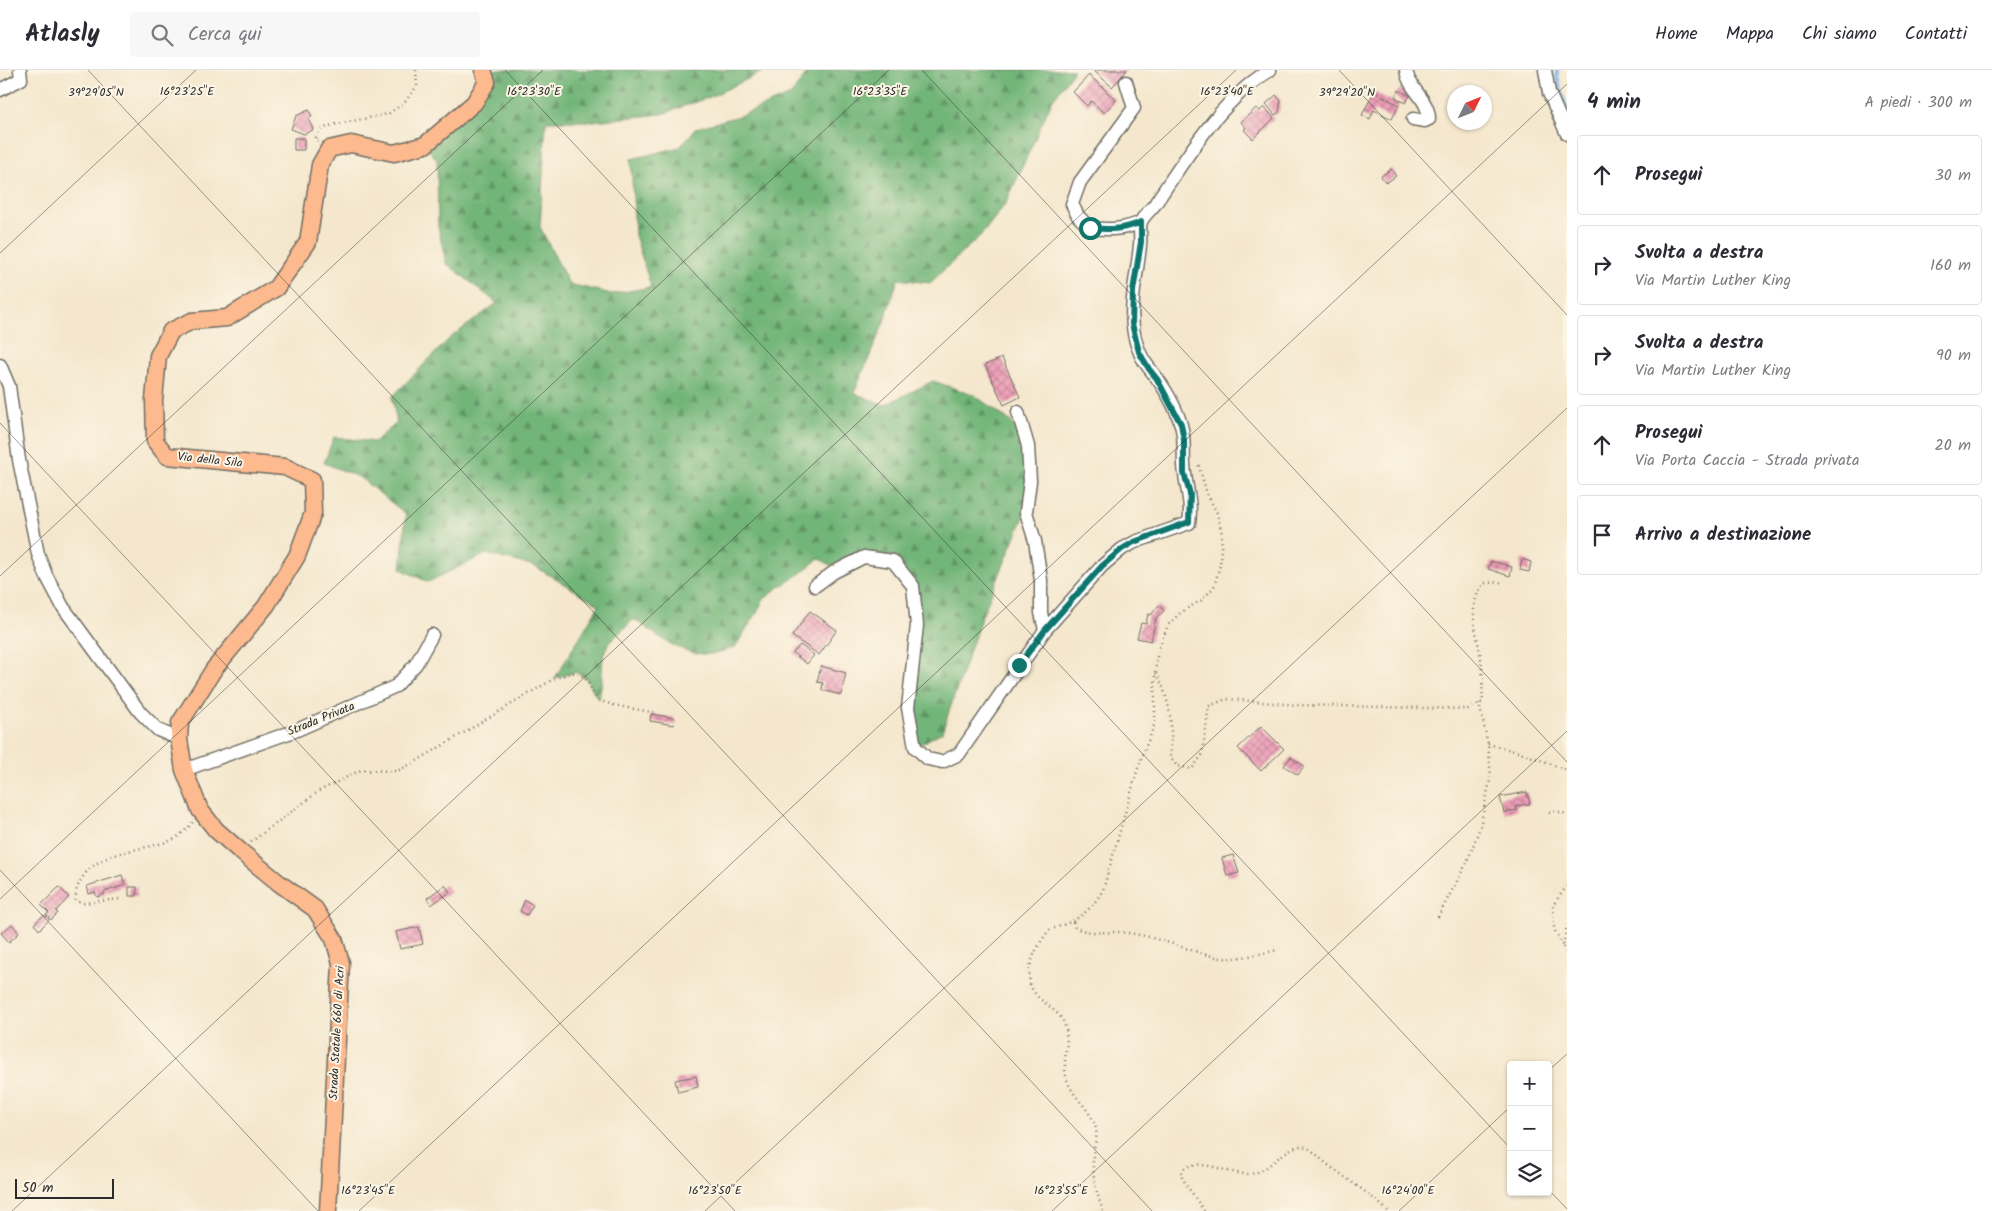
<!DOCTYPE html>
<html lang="it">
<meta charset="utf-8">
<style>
body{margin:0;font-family:Kalam,sans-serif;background:#f7f7f7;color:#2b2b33}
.controls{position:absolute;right:15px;bottom:15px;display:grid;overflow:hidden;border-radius:5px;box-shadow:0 1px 4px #0004}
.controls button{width:45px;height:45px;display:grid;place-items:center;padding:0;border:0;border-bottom:1px solid #e1e1e2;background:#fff;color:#2b2b33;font:25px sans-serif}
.compass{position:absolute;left:1447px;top:15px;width:45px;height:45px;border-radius:50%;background:#fff;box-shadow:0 1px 4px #0004;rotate:47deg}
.scale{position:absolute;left:15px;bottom:12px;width:99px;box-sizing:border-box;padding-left:5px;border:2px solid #2b2b2b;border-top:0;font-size:14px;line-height:18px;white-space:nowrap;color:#2b2b2b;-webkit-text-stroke:4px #fcf5e5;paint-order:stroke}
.stop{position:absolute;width:15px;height:15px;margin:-11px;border:4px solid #0f766e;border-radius:50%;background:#fff}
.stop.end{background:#0f766e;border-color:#fff;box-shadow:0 1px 5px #0008}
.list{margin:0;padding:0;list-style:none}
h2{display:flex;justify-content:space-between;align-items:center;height:65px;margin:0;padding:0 20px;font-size:21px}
h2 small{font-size:16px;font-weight:400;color:#7c7c81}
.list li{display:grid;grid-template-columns:32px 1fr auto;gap:15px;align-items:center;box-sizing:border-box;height:80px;margin:0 10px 10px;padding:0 10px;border:1px solid #e1e1e2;border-radius:5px}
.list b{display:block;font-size:19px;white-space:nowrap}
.list p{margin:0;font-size:16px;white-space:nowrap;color:#7c7c81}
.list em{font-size:16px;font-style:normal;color:#7c7c81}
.icon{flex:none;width:28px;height:28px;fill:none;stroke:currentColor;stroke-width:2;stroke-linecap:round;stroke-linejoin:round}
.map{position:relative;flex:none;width:1567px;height:1141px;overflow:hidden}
header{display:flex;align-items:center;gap:30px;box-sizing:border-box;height:70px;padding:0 25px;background:#fff;border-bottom:1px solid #e1e1e2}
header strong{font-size:24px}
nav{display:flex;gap:28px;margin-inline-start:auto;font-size:18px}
.search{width:350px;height:45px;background:#f7f7f7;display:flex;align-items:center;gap:12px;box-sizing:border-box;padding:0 18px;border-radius:5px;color:#7c7c81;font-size:19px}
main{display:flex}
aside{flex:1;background:#fff}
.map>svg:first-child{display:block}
.forest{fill:url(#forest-firs);stroke:#4e7052}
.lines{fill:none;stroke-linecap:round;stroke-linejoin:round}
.stream{stroke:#78b5eb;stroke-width:4}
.building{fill:url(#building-cross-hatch)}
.minor-casing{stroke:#716d64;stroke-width:15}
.major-casing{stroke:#716d64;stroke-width:19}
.path{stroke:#716d64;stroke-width:2.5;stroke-dasharray:1 4;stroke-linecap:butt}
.minor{stroke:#fff;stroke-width:12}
.major{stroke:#fcba8e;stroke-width:16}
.route{stroke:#0f766e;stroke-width:6}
.ticks{fill:none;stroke:#2b2b2b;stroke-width:1;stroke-opacity:0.45}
.labels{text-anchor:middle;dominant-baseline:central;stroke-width:4;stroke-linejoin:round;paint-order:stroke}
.street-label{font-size:12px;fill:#2b2b2b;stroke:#fcf5e5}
.ticks-label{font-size:12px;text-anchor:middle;fill:#2b2b2b;stroke:#fcf5e5;stroke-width:4;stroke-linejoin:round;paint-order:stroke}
</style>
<header>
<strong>Atlasly</strong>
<div class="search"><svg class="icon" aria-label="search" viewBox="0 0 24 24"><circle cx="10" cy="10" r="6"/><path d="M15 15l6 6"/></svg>Cerca qui</div>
<nav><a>Home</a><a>Mappa</a><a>Chi siamo</a><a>Contatti</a></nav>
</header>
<main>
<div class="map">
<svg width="1567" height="1141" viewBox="0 0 1567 1141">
<defs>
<pattern id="forest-firs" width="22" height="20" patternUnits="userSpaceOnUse" patternTransform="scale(1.25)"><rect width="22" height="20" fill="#72b578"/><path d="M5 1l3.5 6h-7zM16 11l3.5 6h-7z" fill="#5e9363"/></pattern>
<pattern id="building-cross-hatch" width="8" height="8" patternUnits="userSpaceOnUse" patternTransform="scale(1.25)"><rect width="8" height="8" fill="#ee9eb8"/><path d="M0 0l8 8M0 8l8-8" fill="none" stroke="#c18196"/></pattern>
</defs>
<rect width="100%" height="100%" fill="#fcf5e5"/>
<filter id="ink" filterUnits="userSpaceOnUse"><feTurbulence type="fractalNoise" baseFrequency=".02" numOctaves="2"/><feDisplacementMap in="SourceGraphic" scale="10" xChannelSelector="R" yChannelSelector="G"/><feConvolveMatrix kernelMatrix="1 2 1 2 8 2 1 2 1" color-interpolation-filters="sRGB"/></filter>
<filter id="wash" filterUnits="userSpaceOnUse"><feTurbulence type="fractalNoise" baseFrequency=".0096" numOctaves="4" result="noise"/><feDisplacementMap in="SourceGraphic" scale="20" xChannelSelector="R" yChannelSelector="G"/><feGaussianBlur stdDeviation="1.12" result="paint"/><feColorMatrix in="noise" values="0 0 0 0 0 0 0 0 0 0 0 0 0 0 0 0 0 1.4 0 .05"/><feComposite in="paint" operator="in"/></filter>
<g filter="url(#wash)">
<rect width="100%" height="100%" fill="#f4e7cd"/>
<!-- forest -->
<path class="forest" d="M483 0H767L712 26 662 44 593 51H546L540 157 569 214 612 224 651 217 635 165 631 89 680 77 696 58 739 46 791 25 808 2 812 0H1074L1052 31 1006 133 983 163 930 213 898 209 884 252 854 323 885 335 933 311 974 325 1010 351 1028 376 1026 442 981 548 942 662 915 677 908 638 913 516 893 491 864 488 838 500 819 488 797 506 779 517 763 530 757 543 735 577C726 580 714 585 704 584 678 583 655 564 634 549 627 556 610 570 606 578 599 593 605 615 598 629L585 607 576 602 555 608 599 535 534 496 486 484 428 512 401 499 406 444 359 407 324 393 334 367 374 372 397 353 392 327 449 269 497 233 446 193 438 157 437 90 425 75 474 33Z"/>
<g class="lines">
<!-- stream -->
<path class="stream" d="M1557 0V7L1567 40"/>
</g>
<g id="blocks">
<!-- building -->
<path class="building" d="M1093 0H1127L1112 17Z
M1089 5 1116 30 1104 43 1091 31 1087 36 1073 22Z
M1399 20 1410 26 1405 33 1395 27Z
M1374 22 1399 35 1392 49 1374 40 1370 49 1362 45Z
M1276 25 1281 31 1279 42 1275 45 1266 34Z
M1264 37 1274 48 1253 69 1244 60 1246 58 1241 52 1256 38 1260 41Z
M309 40 312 47 308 48 313 60 304 64 291 59 296 46Z
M294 68H304V80H294Z
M1391 99 1396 106 1386 113 1381 106Z
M1002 288 1020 327 1004 335 985 295Z
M1522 489 1531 492 1529 502 1520 500Z
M1491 491 1512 497 1510 506 1488 499Z
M1159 535 1164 541 1156 548 1151 571 1137 568 1141 553 1146 554 1148 544 1151 545Z
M810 541 837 560 819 585 792 566Z
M800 575 814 585 807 594 793 583Z
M821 596 846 603 841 625 822 620 823 613 817 612Z
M651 644 675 648 674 655 650 651Z
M1261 656 1284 679 1261 701 1238 678Z
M1291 687 1304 696 1298 705 1284 696Z
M1527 722 1530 734 1516 736 1517 740 1504 743 1500 727Z
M1233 785 1239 803 1227 806 1222 788Z
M122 805 125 815 104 822 105 824 97 827 95 822 89 824 87 816Z
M445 815 450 822 431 835 427 828Z
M59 817 69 827 56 841 58 843 51 850 46 845 49 843 41 835Z
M129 817H137V826H129Z
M525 830 533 835 527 845 520 841Z
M44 845 49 850 39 860 34 854Z
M12 854 19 863 9 872 1 863Z
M419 857 423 874 400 879 396 862Z
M696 1006 698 1017 678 1022 675 1010Z"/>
</g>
</g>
<g filter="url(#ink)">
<use href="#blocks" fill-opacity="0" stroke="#716d64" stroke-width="1"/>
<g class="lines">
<!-- minor casing -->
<g class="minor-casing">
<path id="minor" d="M1406 0C1408 19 1429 29 1429 49L1425 51 1413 49
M1545 0 1549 23 1567 64
M1126 12 1134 38 1080 112 1072 134 1078 146 1090 158C1108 160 1124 160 1141 152
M0 20 21 9 20 0
M0 295 9 316 19 390 38 484 46 505 63 537 140 642 158 660 179 669
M1018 342 1028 376 1030 411 1026 442 1035 471 1041 510V543L1045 560
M815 516 834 502 864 487 893 491 913 516 917 555 908 638 915 677 928 689 942 692 959 684 1045 560 1102 496 1122 479 1135 472 1189 453C1192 435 1187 421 1185 404 1182 388 1186 371 1181 355 1177 340 1166 321 1157 308 1151 300 1144 293 1140 283 1124 248 1137 210 1140 175 1141 168 1139 158 1141 152 1143 146 1151 140 1155 134 1187 87 1220 30 1270 0
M184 700 297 660 396 616 416 594 432 565"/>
</g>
<!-- major casing -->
<g class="major-casing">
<path id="major" d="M328 1141 341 893 334 869 315 839 279 813 240 781 216 760 200 740 184 700 179 669 180 653 214 599 266 536 297 486 313 443 312 410 285 397 167 386 155 371 154 330 158 286 171 261 192 251 227 248 276 218 308 172 320 95 329 79 351 74 394 83 425 75 474 33 487 12 483 0"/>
</g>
<!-- path -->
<path class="path" d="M318 71 315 69 320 60 332 55 388 44 404 33 417 16 416 0
M1156 603C1171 629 1173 658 1170 687L1177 696 1192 699 1202 685 1209 636 1227 629 1296 635 1468 639 1483 632C1482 621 1483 610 1482 600 1481 569 1463 540 1484 513L1504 512
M1488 674 1522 683 1567 700
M1549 742H1562L1567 745
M251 772 319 721 361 700 397 701 415 692 555 608 576 602C592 610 589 621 598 629 608 636 643 640 656 643
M1567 816 1553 835 1554 859 1563 877 1567 855
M119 829 84 833 75 831C76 827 76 820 78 816 93 779 141 782 172 770 179 767 188 758 193 752
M1438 847 1468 790 1480 757 1491 706 1488 674 1479 633
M1073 852 1075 858C1098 866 1108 860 1128 863 1160 867 1190 882 1221 888 1237 890 1263 883 1278 880
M1563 877 1567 884
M1103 1141C1097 1124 1092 1107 1093 1089 1093 1076 1099 1068 1095 1055 1089 1037 1070 1025 1066 1006 1062 988 1071 970 1064 953 1058 938 1033 930 1030 913 1027 892 1037 877 1049 860 1076 851 1088 845 1103 820L1138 698 1155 653V602L1158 580 1168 555 1181 542 1202 530 1214 517 1220 495 1222 464 1217 443 1207 424 1198 393
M1204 1141 1182 1108V1100C1200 1086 1228 1105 1249 1104 1265 1103 1278 1086 1291 1079 1294 1077 1300 1076 1302 1076 1312 1078 1320 1089 1327 1094 1348 1110 1369 1123 1388 1141"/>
<!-- minor -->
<use href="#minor" class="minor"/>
<!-- major -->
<use href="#major" class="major"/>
</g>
</g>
<g class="lines" filter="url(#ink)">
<!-- route -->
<path class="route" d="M1019 595 1045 560 1102 496 1122 479 1134 472 1189 452 1190 424 1184 403V370L1181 354 1157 309 1149 299 1139 282 1132 254 1133 221 1141 172V152C1124 160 1108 160 1090 158"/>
</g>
<!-- ticks -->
<path class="ticks" d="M88 0 1152 1141M505 0 1511 1079M922 0 1567 692M1339 0 1567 245M0 183 196 0M0 353 735 1141M0 506 543 0M0 800 318 1141M0 829 889 0M1548 1001 1567 984M1548 1119 1567 1139M12 1141 1236 0M359 1141 1567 14M705 1141 1567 338M1052 1141 1567 661M1399 1141 1511 1036"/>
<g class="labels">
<!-- street labels -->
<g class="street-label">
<text transform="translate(210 390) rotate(6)">Via della Sila</text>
<text transform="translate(321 649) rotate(-22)">Strada Privata</text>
<text transform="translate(337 963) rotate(-87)">Strada Statale 660 di Acri</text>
</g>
</g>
<g class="ticks-label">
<text x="534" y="25">16°23'30"E</text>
<text x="187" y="25">16°23'25"E</text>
<text x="880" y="25">16°23'35"E</text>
<text x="1227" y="25">16°23'40"E</text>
<text x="96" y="26">39°29'05"N</text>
<text x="1347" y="26">39°29'20"N</text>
<text x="368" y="1124">16°23'45"E</text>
<text x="715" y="1124">16°23'50"E</text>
<text x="1061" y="1124">16°23'55"E</text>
<text x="1408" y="1124">16°24'00"E</text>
</g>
</svg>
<div class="controls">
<button>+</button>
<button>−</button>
<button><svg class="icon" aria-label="layers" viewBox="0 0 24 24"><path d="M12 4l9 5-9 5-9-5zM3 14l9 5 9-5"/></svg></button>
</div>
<svg class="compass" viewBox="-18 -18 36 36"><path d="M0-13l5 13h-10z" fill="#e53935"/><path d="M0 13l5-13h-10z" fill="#7c7c81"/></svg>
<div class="scale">50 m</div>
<div class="stop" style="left:1090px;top:158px"></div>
<div class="stop end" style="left:1019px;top:595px"></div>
</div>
<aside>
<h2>4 min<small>A piedi · 300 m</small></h2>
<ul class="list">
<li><svg class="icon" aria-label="ahead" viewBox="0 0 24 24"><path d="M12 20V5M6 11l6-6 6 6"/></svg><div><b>Prosegui</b></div><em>30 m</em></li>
<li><svg class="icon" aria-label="right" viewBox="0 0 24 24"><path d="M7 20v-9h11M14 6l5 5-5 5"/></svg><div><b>Svolta a destra</b><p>Via Martin Luther King</p></div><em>160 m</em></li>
<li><svg class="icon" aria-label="right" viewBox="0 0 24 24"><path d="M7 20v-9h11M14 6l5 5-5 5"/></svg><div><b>Svolta a destra</b><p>Via Martin Luther King</p></div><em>90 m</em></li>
<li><svg class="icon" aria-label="ahead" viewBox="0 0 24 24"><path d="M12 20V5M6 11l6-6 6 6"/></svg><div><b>Prosegui</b><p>Via Porta Caccia - Strada privata</p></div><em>20 m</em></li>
<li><svg class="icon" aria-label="arrive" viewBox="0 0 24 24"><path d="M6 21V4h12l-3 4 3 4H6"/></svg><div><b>Arrivo a destinazione</b></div></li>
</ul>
</aside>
</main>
